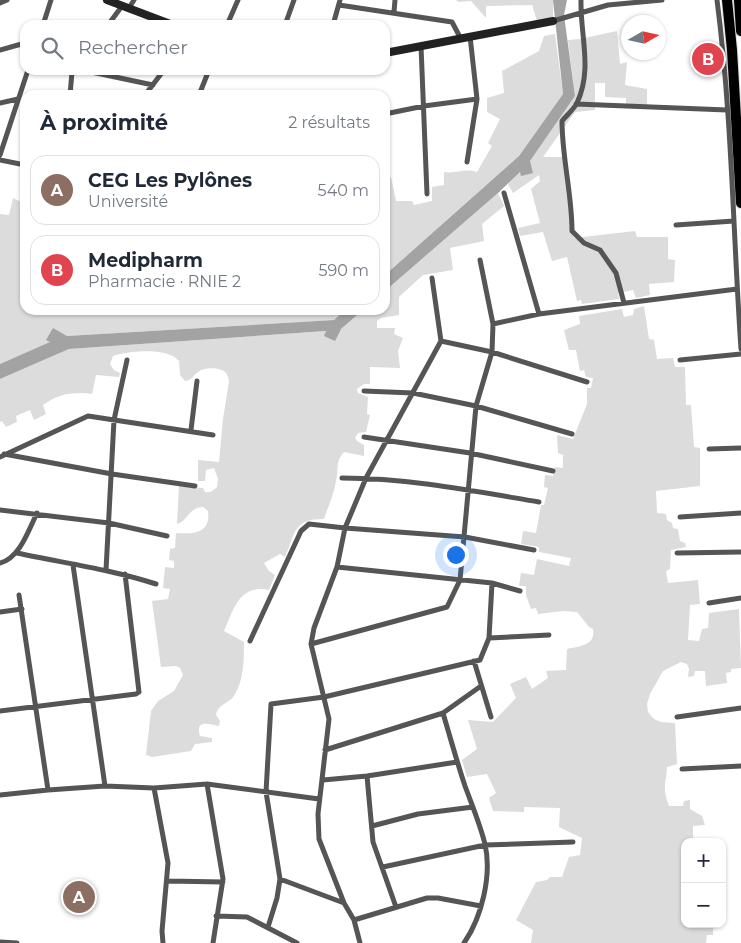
<!DOCTYPE html>
<html lang="fr">
<meta charset="utf-8">
<style>
body{margin:0;font-family:Montserrat,sans-serif;background:#f2f2f3;color:#1f2937}
.controls{position:absolute;right:15px;bottom:15px;display:grid;overflow:hidden;border-radius:10px;box-shadow:0 1px 4px #0004}
.controls button{width:45px;height:45px;display:grid;place-items:center;padding:0;border:0;border-bottom:1px solid #e0e1e3;background:#fff;color:#1f2937;font:25px sans-serif}
.compass{position:absolute;left:621px;top:15px;width:45px;height:45px;border-radius:50%;background:#fff;box-shadow:0 1px 4px #0004;rotate:81deg}
.you{position:absolute;left:455px;top:554px;width:18px;height:18px;margin:-12px;border:4px solid #fff;border-radius:50%;background:#1a73e8;box-shadow:0 0 0 8px #1a73e833}
.badge{display:grid;place-items:center;width:32px;height:32px;border-radius:50%;background:#d93025;color:#fff;font-size:16px;font-weight:700}
.pin{position:absolute;translate:-50% -50%;border:2px solid #fff;box-shadow:0 1px 5px #0006}
.list{margin:0;padding:0;list-style:none}
h2{display:flex;justify-content:space-between;align-items:center;height:65px;margin:0;padding:0 20px;font-size:21px}
h2 small{font-size:16px;font-weight:400;color:#747a83}
.list li{display:grid;grid-template-columns:32px 1fr auto;gap:15px;align-items:center;box-sizing:border-box;height:70px;margin:0 10px 10px;padding:0 10px;border:1px solid #e0e1e3;border-radius:15px}
.list b{display:block;font-size:19px;white-space:nowrap}
.list p{margin:0;font-size:16px;white-space:nowrap;color:#747a83}
.list em{font-size:16px;font-style:normal;color:#747a83}
.icon{flex:none;width:28px;height:28px;fill:none;stroke:currentColor;stroke-width:2;stroke-linecap:round;stroke-linejoin:round}
.map{position:relative;flex:none;width:741px;height:943px;overflow:hidden}
.search{position:absolute;background:#fff;box-shadow:0 1px 4px #0004;left:20px;top:20px;width:370px;height:55px;display:flex;align-items:center;gap:12px;box-sizing:border-box;padding:0 18px;border-radius:15px;color:#747a83;font-size:19px}
.panel{position:absolute;background:#fff;box-shadow:0 1px 4px #0004;left:20px;top:90px;width:370px;height:225px;border-radius:15px}
.map>svg:first-child{display:block}
.green{fill:#dcdcdc}
.water{fill:#a3a3a3}
.lines{fill:none;stroke-linecap:round;stroke-linejoin:round}
.highway-casing{stroke:#dbdbdb;stroke-width:12}
.street{stroke:#555;stroke-width:5}
.secondary{stroke:#222;stroke-width:8}
.highway{stroke:#000;stroke-width:10}
</style>
<div class="map">
<svg width="741" height="943" viewBox="0 0 741 943">
<rect width="100%" height="100%" fill="#fff"/>
<!-- green -->
<path class="green" d="M456 0H553V19L538 24 532 5 486 6V18L471 1 459 2Z
M617 31 620 64 627 62 625 85 647 89V108H626V98L605 97V83H595V110L575 112 543 157H564L574 238 635 231 637 237H668V259L675 260 674 282 649 284 650 295 636 298 633 290 618 293 619 299 582 304 581 300 577 301 567 257 552 261 543 232 520 236 518 228 540 223 531 189 540 181 539 175 513 193 508 184 530 161 575 96 568 40 580 39Z
M555 34 563 94 519 156 385 275V178L391 177 396 201H412L414 205 432 201V187L444 185V172C457 174 464 168 477 172L492 146 488 143 500 119 487 112V98L504 93 502 71 539 51 544 36Z
M498 193 504 206 482 224 484 241 450 248 453 270 423 275 399 297V315L381 318 377 321V328H395L394 334 403 338 398 351 400 368 370 367V384H364L357 389 358 393 368 397 367 414 370 415 366 432 358 433 355 438 357 441 364 445V456L344 452C335 461 339 470 336 481 334 494 328 507 324 519 293 519 296 532 285 557L280 554 264 563 269 571 275 575 269 590C239 584 234 609 224 631L244 642C244 660 244 680 234 696 228 704 218 704 216 715L220 721 219 726C208 724 195 719 200 736L212 738V742L195 744 191 751 152 757 146 755 151 711 158 701 174 691 183 675 180 668 176 666 161 667 152 601 168 599 170 589 163 588 165 567 174 568V561L169 560 170 549 175 548 176 533C193 534 211 534 208 511L203 507C189 507 188 521 177 524L179 486 203 488 205 492C210 493 213 491 217 487L218 479 214 468 206 470 205 481H198V460L219 462 223 419 229 381C228 378 228 375 226 373 221 367 204 367 198 372 192 376 193 380 185 381L180 375 179 361C168 347 128 351 113 356L110 364 114 370 120 373 119 377 96 375 92 394C75 391 57 394 43 405L46 414 34 420 30 410 16 416 17 422 6 427 2 421 0 422V379L69 349 327 331 341 329 363 310H385V291Z
M13 198 25 204V310H126L129 312 134 310H168V313L216 312 217 310H345L334 320 67 336 53 329 51 342 0 364V214L9 215Z
M644 306 649 339 654 340 657 359 673 358 675 367H685L686 405H691L694 447 700 448V486L656 491 657 513 666 514 667 520 672 523 673 528 678 529 680 541 685 543 686 547 671 550 670 569 666 571 668 583 698 580 700 604 690 605 688 640 699 641 702 629 708 628 709 613 739 609 741 668 731 669V672L726 673 727 683 706 686 705 671H695L694 676 688 677 689 669 687 664 681 662 663 671 650 694 647 704 648 712 654 719 661 722 675 723 677 764 667 767C666 785 662 787 669 806H683L684 801 690 800V809L702 816 705 825 693 826V841L698 842H685V924H713V935H707L706 943H531L533 930 516 920 536 882 547 880 550 877H562L569 857 580 855 582 838 559 827 560 808 524 807V812L493 811 489 798 496 793 487 774 467 777 462 760 477 749 468 720 493 722 516 698 510 684 526 677 532 689 548 678 546 671 566 670 567 649C579 646 596 646 593 629L589 627 577 612 563 611 538 614 536 608 531 609 526 595V586H519L521 573 534 575 537 559 569 566 571 558 539 552V547L521 544 523 531 536 533 541 505H544L548 488 544 487 545 475 553 476 555 467 563 468V455L558 453 557 435 573 439 587 404V388H591L593 378 586 377 584 370 580 371 576 350H569L564 330 580 324 579 316 622 309 624 317 633 315 634 309Z"/>
<!-- water -->
<path class="water" d="M553 0H567L564 15 575 96 530 161 533 173 521 176 520 172 498 193 385 291V275L519 156 563 94Z
M345 310H363L341 329 335 341 324 336 326 331 69 349 0 379V364L50 342 46 340 53 328 67 336 334 320Z"/>
<g class="lines">
<!-- highway casing -->
<g class="highway-casing">
<path id="highway" d="M727 0 732 50 741 203
M739 0 741 31"/>
</g>
<!-- street -->
<path class="street" d="M581 0C580 35 593 69 577 103 574 109 567 115 562 121 562 158 572 194 572 231L584 243 600 250 616 273 624 303
M717 0C732 116 733 233 741 349
M0 3 7 0
M339 5 452 22 461 39
M129 8 134 0
M394 12 395 0
M553 21 608 5 662 0
M43 25 51 0
M108 25 122 6
M227 25 238 0
M285 25 294 0
M333 25 340 0
M421 46 427 194
M0 50 25 43
M82 70 153 85
M70 95 72 72 74 70
M145 95 164 70
M199 95 209 70
M0 103 18 99
M576 104 727 110
M385 114 424 106 477 99
M0 155 28 70
M0 160 25 165
M467 162 477 99 470 36
M504 193 539 314
M676 225 734 221
M493 324 539 314 737 289
M441 341 492 352 587 382
M680 360 741 354
M364 391 413 393 476 406 572 434
M191 430 197 381
M364 437 470 453 553 471
M709 449 741 448
M4 454 112 474 195 486
M0 457 88 416 213 435
M342 478C408 478 474 491 539 502
M0 510 109 523 167 536
M680 517 741 513
M17 553C63 563 110 569 156 584
M677 553 741 552
M0 563C20 558 29 529 37 513
M73 565 105 786
M337 567 492 583 520 591
M106 570 114 420 127 360
M19 595 48 790
M709 603 741 598
M0 612 22 609
M489 638 549 635
M250 641 301 531 309 524 345 528 465 537 534 550
M311 644 447 607 460 580 476 406 492 352 493 324 480 260
M474 661 491 717
M0 711 136 694 139 692 125 574
M443 713C450 737 457 762 465 786 472 805 480 824 485 844 492 875 482 917 464 943
M677 717 741 708
M325 750 443 713 481 686
M682 769 741 766
M367 776 373 842 396 907
M323 780 367 776 457 762
M207 784 223 879 213 943
M154 788 168 863 162 931 163 943
M0 795 48 790 105 786 154 788 207 784 319 799
M372 826 418 814 473 807
M383 867 485 845 573 842
M280 879 344 903
M168 881 223 882
M216 916 247 917 297 943
M354 920 427 898H438L481 906
M268 927 277 898 280 879 266 792 271 704 324 697 480 660 489 638 492 583
M0 942 17 943
M360 943 354 920 344 903 319 839 318 814 329 719 311 644 314 628 337 567 345 528 366 478 441 341 432 278"/>
<!-- secondary -->
<path class="secondary" d="M107 0 173 25
M385 53 553 21"/>
<!-- highway -->
<use href="#highway" class="highway"/>
</g>
</svg>
<div class="controls">
<button>+</button>
<button>−</button>
</div>
<svg class="compass" viewBox="-18 -18 36 36"><path d="M0-13l5 13h-10z" fill="#e53935"/><path d="M0 13l5-13h-10z" fill="#747a83"/></svg>
<div class="you"></div>
<div class="pin badge" style="left:79px;top:897px;background:#8d6e63">A</div>
<div class="pin badge" style="left:708px;top:59px;background:#e0444e">B</div>
<div class="search"><svg class="icon" aria-label="search" viewBox="0 0 24 24"><circle cx="10" cy="10" r="6"/><path d="M15 15l6 6"/></svg>Rechercher</div>
<section class="panel">
<h2>À proximité<small>2 résultats</small></h2>
<ul class="list">
<li><span class="badge" style="background:#8d6e63">A</span><div><b>CEG Les Pylônes</b><p>Université</p></div><em>540 m</em></li>
<li><span class="badge" style="background:#e0444e">B</span><div><b>Medipharm</b><p>Pharmacie · RNIE 2</p></div><em>590 m</em></li>
</ul>
</section>
</div>
